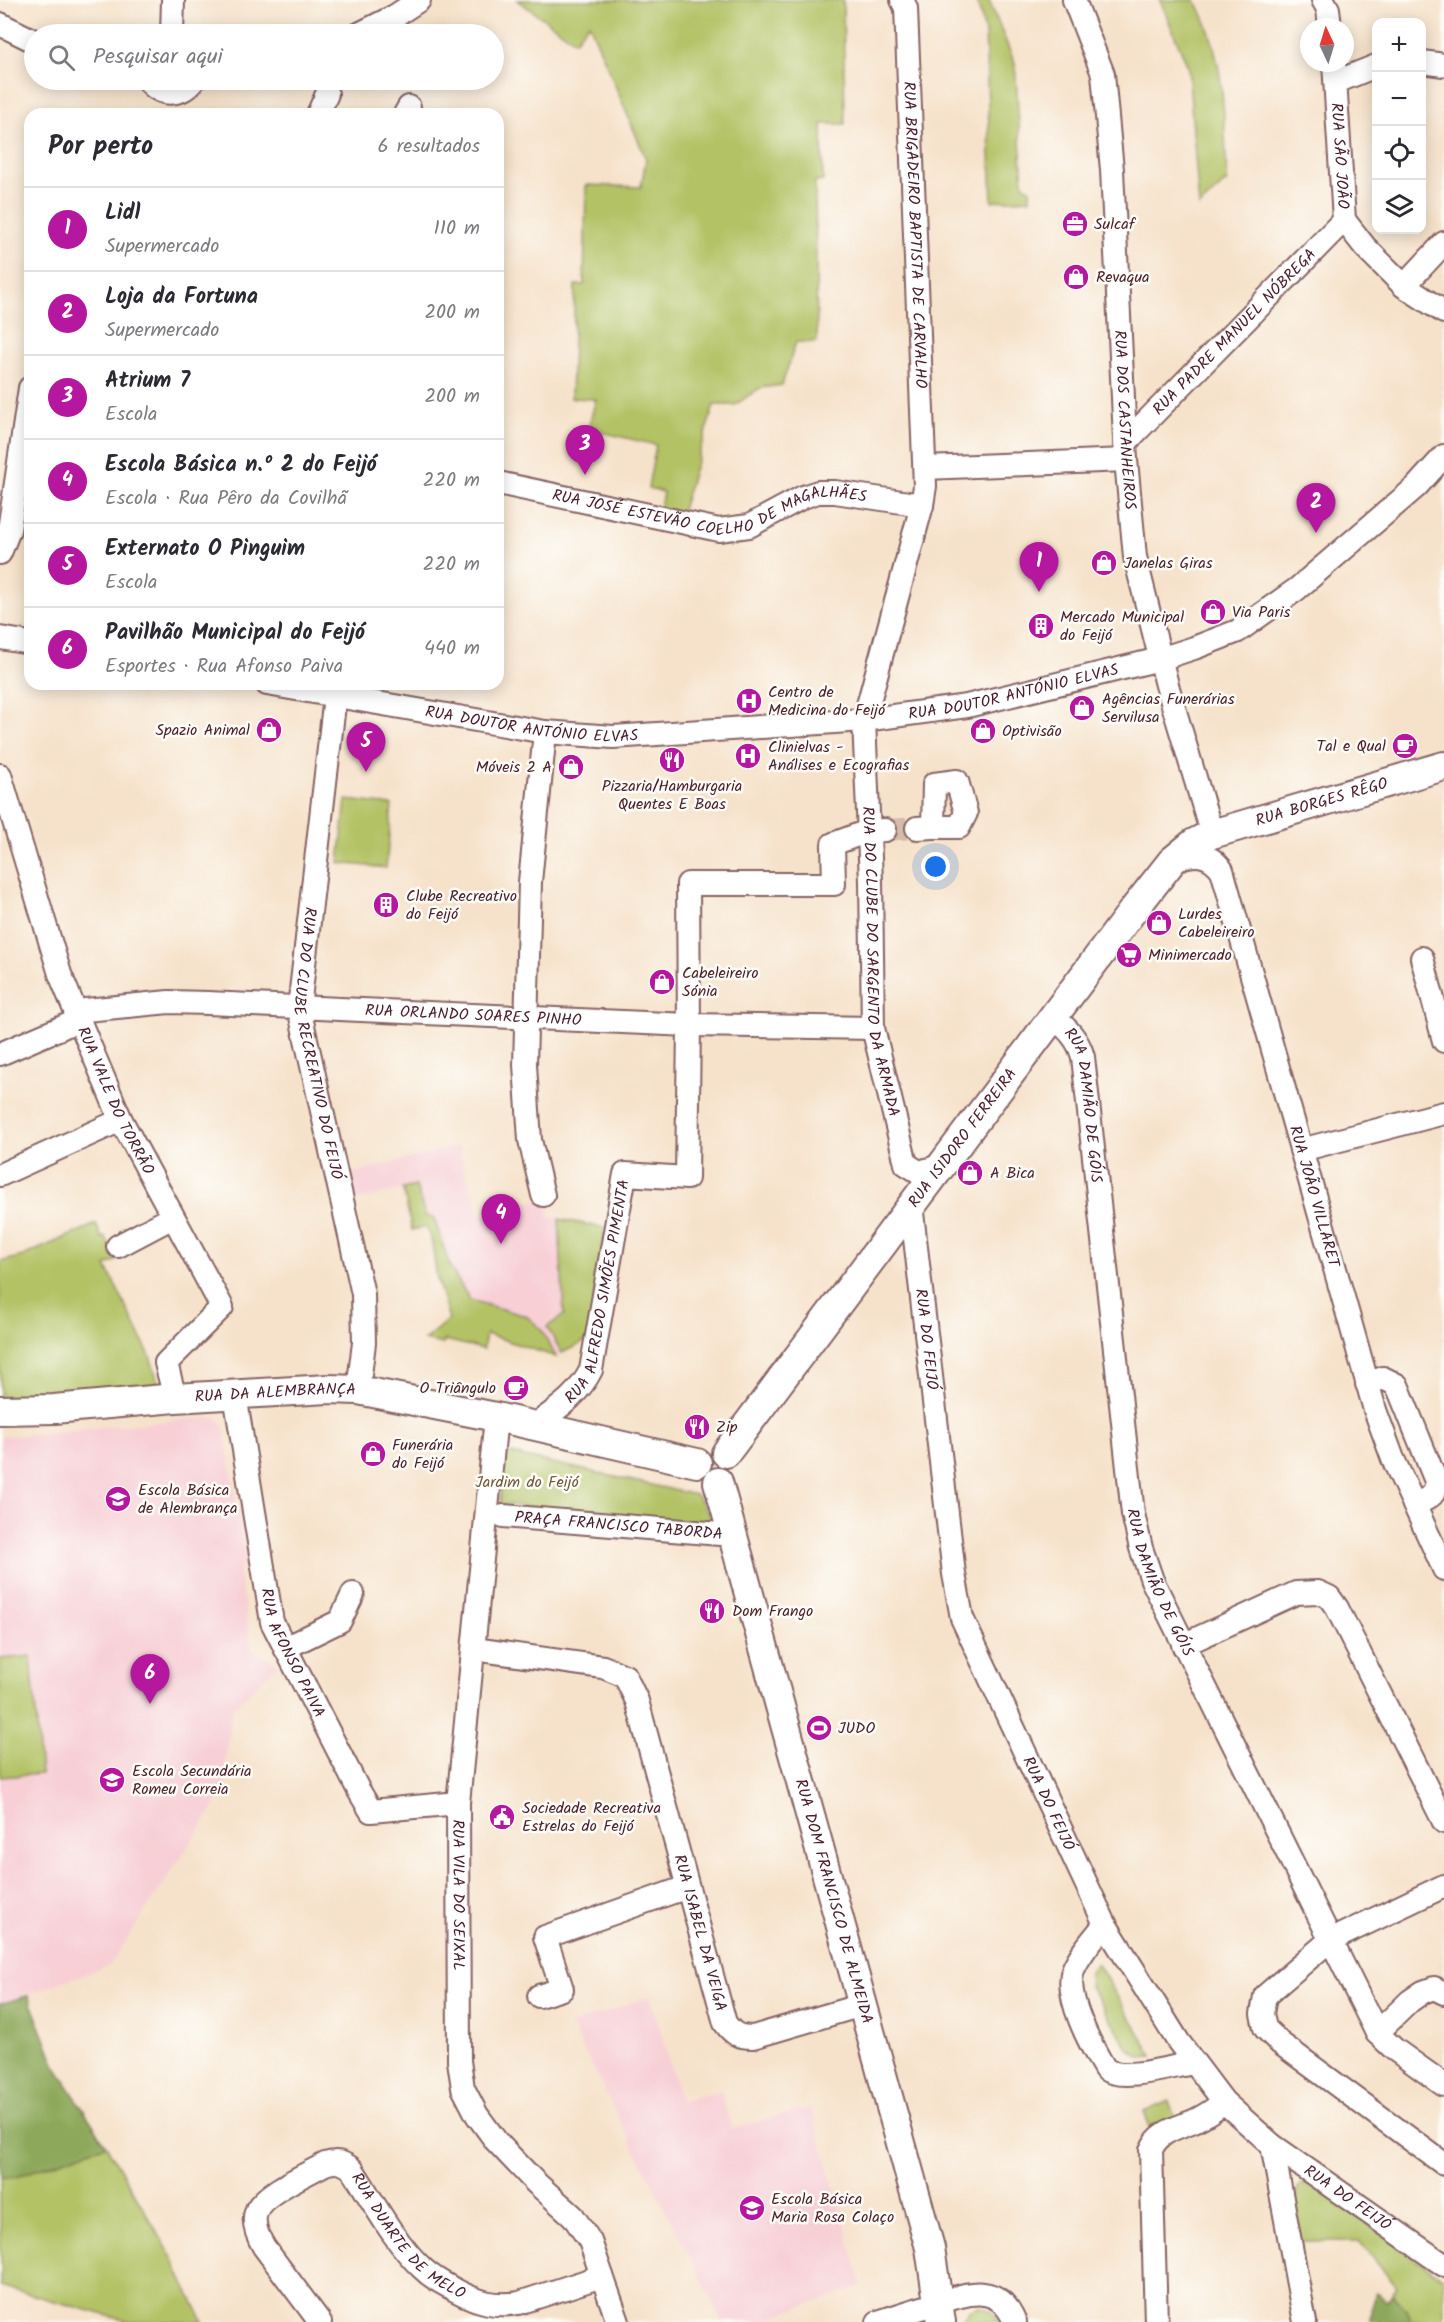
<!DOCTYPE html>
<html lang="pt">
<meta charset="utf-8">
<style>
body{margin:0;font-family:Kalam,sans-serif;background:#f2f2f3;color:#2b2b33}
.controls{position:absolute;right:18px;top:18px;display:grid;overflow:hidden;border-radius:12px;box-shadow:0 3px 15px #0003}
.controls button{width:54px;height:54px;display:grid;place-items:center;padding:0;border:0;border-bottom:2px solid #e1e1e2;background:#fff;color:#2b2b33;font:30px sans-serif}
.compass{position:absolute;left:1300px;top:18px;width:54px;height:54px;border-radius:50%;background:#fff;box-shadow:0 3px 15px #0003;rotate:356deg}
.you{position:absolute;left:936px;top:867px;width:21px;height:21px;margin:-15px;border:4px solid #fff;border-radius:50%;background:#1a73e8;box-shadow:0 0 0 9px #1a73e833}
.badge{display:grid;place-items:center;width:39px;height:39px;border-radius:50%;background:#b5179e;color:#fff;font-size:20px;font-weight:700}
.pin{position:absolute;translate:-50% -50px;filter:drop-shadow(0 2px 3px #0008)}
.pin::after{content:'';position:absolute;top:32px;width:21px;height:18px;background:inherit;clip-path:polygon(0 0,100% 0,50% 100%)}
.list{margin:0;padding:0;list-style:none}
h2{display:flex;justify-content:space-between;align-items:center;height:78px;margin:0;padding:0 24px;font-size:26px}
h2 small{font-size:20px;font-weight:400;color:#7c7c81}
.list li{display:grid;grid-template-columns:39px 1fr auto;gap:18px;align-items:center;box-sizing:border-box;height:84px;padding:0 24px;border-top:2px solid #e1e1e2}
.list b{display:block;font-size:22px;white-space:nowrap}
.list p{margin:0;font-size:20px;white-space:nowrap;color:#7c7c81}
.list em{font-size:20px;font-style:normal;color:#7c7c81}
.icon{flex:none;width:33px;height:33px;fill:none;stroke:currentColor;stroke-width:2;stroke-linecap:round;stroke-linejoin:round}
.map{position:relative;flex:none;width:1444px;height:2322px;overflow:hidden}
.search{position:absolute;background:#fff;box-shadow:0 3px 15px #0003;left:24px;top:24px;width:480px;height:66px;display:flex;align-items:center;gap:15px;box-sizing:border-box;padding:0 21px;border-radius:33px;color:#7c7c81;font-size:22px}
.panel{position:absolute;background:#fff;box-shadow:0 3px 15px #0003;left:24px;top:108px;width:480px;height:582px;border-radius:18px}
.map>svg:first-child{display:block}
.built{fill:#f7cfd5}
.green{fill:#b2c265;stroke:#7e7048;stroke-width:1.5}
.forest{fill:#8da85a;stroke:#6c6442;stroke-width:1.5}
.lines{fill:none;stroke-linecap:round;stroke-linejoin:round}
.minor-tunnel{stroke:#d4bbaa;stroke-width:22;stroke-dasharray:22 11;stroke-linecap:butt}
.minor-casing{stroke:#866363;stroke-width:26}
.major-casing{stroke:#866363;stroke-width:32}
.minor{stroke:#fff;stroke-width:22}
.major{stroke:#fff;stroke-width:28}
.labels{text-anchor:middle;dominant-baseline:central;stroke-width:5;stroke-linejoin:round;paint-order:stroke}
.street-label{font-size:16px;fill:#4a1f2b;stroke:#fdfcf7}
.poi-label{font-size:16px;fill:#4a1f2b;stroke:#fdfcf7;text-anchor:start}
.park-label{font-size:16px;fill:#6e583f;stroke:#fdfcf7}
</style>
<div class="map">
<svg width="1444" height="2322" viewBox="0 0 1444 2322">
<rect width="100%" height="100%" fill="#fdfcf7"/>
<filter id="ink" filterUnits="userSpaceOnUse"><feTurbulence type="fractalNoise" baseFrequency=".0167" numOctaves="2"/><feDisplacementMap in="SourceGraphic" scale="12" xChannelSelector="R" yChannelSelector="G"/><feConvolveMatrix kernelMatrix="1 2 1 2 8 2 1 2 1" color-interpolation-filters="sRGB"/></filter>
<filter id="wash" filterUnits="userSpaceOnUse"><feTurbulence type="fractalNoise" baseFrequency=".008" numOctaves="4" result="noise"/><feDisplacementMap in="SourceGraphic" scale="24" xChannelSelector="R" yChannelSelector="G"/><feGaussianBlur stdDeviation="1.35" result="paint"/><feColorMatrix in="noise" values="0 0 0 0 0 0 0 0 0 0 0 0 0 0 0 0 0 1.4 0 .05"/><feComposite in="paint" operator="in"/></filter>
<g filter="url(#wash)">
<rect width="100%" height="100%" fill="#f6e2ca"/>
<!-- built -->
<path class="built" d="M458 1146 480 1216 550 1196 549 1217 559 1219 564 1315 547 1327 562 1353 556 1357 541 1329 526 1316 470 1300 451 1269 434 1218 425 1215 416 1186 353 1201 346 1175Z
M201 1418H216L224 1426 246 1561 239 1572 252 1649 278 1664 232 1710 224 1772 226 1789 110 1965 0 2004V1437Z
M650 1996 681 2101 721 2091 732 2129 811 2107 862 2286 757 2322H723L571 2025Z"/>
<!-- green -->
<path class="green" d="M517 0H843L845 124H822L823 181 815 182 817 342H796L782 385 760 388 735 405H714L681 513 660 508 663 492 648 488 656 445 588 429 596 399 571 398 575 285H584L586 185 641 187 646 159 589 23 575 41Z
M977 0H989L1015 64 1023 184 1030 190V199L992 201 985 32Z
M1160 0H1195C1226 54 1224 120 1227 181L1199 207 1188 67Z
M346 800 392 805 386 868 339 863Z
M416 1186 425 1215 434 1218 451 1269 470 1300 526 1316 541 1329 556 1357 486 1334 483 1349 445 1340 443 1344 424 1340 449 1319 437 1279 432 1243 426 1227 412 1230 403 1189Z
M559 1219 605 1228 588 1340 562 1353 547 1327 564 1315Z
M96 1224 102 1238 105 1237 117 1260 106 1266 150 1356 159 1385 0 1399V1262L23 1256Z
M503 1452 696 1495 711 1517V1522L705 1524 500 1504Z
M31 1656 41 1774 0 1777V1659Z
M1097 1963 1153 2056 1140 2057 1129 2050 1090 1986 1089 1974Z
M28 1996 57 2069 106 2145 168 2250 203 2322H130L0 2286V2004Z
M1169 2101 1175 2118 1150 2127 1144 2112Z
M1302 2184 1312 2185 1444 2279V2322H1411L1405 2308 1392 2294 1397 2287 1359 2241H1297C1296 2225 1288 2196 1302 2184Z
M979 2306 992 2311 1000 2322H961L969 2310Z"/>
<!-- forest -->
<path class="forest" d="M28 1996 57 2069 106 2145 13 2178 0 2177V2004Z
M1377 2292 1387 2300 1392 2294 1405 2308 1411 2322H1371L1373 2300Z"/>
</g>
<g filter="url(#ink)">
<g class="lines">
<!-- minor-tunnel -->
<path class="minor-tunnel" d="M885 830 917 828"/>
<!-- minor casing -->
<g class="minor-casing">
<g id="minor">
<path id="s1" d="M902 0 906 8 925 486 922 505 864 720 871 881 873 1028 906 1164 919 1172 940 1166"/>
<path id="s2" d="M1074 0 1103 74 1112 170 1126 460 1135 557 1167 685 1212 834"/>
<path d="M1323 0 1328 9 1330 27"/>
<path d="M0 24 34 41"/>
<path d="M172 34 173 0"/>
<path d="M359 34 395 16 419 0"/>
<path d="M1422 62 1444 65"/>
<path id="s3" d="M1334 63 1344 220 1365 247 1404 286 1444 312"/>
<path d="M148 80C160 98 182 96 194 80"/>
<path d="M1336 82 1376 66"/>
<path d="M318 114 327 94"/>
<path d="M405 114 409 107"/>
<path d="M1404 286 1444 243"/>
<path id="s4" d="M1125 443 1344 220"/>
<path d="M925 468 1126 460"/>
<path id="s5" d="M498 483 719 530 749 526 803 497 818 492H835L922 505"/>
<path d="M0 553 9 530 30 388"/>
<path d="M0 638 30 643"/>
<path id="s6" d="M267 684 545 732 613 737 864 720 967 706 1160 659 1194 648 1238 631 1297 589 1416 487 1444 456"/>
<path id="s7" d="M335 696 299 1008 363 1294 364 1343 358 1390"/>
<path id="s8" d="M0 775 60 974 79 1020 121 1120 222 1307 166 1363 175 1398"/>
<path d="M917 828 933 827 934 784 957 781 966 813 959 827H933"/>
<path id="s9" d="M1174 860C1194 853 1208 851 1222 870L1375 1410 1393 1459 1444 1569"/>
<path d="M1422 958 1444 1041"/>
<path id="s10" d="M75 1011 169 1002 208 1003 689 1025 873 1028"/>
<path id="s11" d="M1053 1016C1067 1029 1078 1038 1083 1057L1133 1514 1141 1548 1152 1580 1377 2033 1394 2049 1444 2085"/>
<path d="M0 1054 79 1020"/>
<path d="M1301 1150 1444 1113"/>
<path d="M0 1175 121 1120"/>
<path d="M543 1195 530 1140 525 1065 530 882 545 732"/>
<path id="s12" d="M911 1204 954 1574 962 1618 1105 1924 1178 2041 1224 2102 1272 2145 1444 2265"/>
<path d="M118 1246 173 1217"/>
<path d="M1367 1384 1383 1378 1397 1385 1436 1481C1438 1496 1426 1499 1414 1505"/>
<path id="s13" d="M235 1395 272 1622 359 1791 371 1811 458 1803"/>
<path id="s14" d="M496 1417 458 1803 459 2061 463 2088 477 2115 496 2141 535 2182 573 2216 590 2241 618 2322"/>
<path id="s15" d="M534 1426C557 1409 578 1396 591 1370L625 1174 687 1178 689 1025 688 884H834L833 844 868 831 885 830"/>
<path id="s16" d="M503 1516 732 1535"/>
<path d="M1183 1645 1296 1593 1318 1592 1329 1597 1337 1608 1444 1822"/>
<path d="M285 1648 340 1621 353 1594"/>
<path id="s17" d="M474 1649 603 1667 625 1676 637 1701 725 2023C733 2034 738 2037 753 2037L862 2005"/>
<path d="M1444 1886 1329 1941 1265 1996 1262 2014 1265 2028 1280 2043 1444 2164"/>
<path d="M1105 1924C1094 1938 1080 1953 1073 1970 1064 1996 1091 2046 1105 2069 1123 2082 1172 2066 1194 2063"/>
<path d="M539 1996 562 1989 545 1937 687 1887"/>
<path d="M1377 2033 1410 2001 1423 1992 1434 1988 1444 1993"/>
<path d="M1272 2145 1305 2322"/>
<path id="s18" d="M320 2322 264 2247C258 2237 252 2224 256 2212 261 2194 309 2173 325 2164 337 2160 343 2162 352 2169 373 2201 394 2242 422 2268 432 2278 444 2284 457 2291 478 2302 495 2307 519 2303L602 2276"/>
<path d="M878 2322C896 2316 914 2310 932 2305 965 2294 998 2280 1015 2322"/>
<path d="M1156 2322 1151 2150C1159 2131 1177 2128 1196 2120 1206 2115 1215 2109 1224 2102"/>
</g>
</g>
<!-- major casing -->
<g class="major-casing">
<g id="major">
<path id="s19" d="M0 1410 54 1409 175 1398 328 1389 358 1390 496 1417 697 1463"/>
<path id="s20" d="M726 1453 1131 913 1172 861 1194 843 1212 834 1444 766"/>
<path id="s21" d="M718 1482 930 2248 941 2322"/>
</g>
</g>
<!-- minor -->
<use href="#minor" class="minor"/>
<!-- major -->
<use href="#major" class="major"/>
</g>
</g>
<!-- icons -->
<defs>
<g id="office-disc" transform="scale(1.35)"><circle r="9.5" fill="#b5179e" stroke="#fdfcf7"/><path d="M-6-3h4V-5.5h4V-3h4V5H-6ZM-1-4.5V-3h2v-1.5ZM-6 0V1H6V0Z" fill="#fff"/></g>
<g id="shop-disc" transform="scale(1.35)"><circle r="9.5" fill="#b5179e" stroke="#fdfcf7"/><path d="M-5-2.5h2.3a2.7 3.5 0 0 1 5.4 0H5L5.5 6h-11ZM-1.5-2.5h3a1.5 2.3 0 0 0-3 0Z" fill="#fff"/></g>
<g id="building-disc" transform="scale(1.35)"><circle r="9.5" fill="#b5179e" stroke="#fdfcf7"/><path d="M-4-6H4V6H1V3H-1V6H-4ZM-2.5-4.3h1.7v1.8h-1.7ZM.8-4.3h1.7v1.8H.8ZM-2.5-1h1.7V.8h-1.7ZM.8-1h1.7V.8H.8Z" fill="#fff"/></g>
<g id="hospital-disc" transform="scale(1.35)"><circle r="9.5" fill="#b5179e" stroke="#fdfcf7"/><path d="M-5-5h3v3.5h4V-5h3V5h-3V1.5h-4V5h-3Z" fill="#fff"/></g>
<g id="cafe-disc" transform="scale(1.35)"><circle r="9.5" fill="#b5179e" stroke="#fdfcf7"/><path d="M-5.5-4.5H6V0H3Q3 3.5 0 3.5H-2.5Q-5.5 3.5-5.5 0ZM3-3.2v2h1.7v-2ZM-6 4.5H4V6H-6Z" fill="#fff"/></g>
<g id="restaurant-disc" transform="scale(1.35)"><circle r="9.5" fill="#b5179e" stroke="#fdfcf7"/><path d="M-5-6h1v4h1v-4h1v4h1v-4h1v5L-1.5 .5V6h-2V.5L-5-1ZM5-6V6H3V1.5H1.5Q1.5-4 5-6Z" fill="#fff"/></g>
<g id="supermarket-disc" transform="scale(1.35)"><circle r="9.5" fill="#b5179e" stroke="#fdfcf7"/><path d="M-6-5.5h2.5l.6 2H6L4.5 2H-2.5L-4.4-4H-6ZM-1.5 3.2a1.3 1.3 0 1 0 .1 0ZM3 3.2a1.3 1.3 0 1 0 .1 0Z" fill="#fff"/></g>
<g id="school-disc" transform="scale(1.35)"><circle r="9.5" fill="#b5179e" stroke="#fdfcf7"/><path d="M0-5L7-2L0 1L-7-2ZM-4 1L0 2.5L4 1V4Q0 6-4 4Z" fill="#fff"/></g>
<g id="stadium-disc" transform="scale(1.35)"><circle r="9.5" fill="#b5179e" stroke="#fdfcf7"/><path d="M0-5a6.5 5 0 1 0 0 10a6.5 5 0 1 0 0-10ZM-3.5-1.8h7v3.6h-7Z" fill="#fff"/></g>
<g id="civic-disc" transform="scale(1.35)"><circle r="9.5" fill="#b5179e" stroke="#fdfcf7"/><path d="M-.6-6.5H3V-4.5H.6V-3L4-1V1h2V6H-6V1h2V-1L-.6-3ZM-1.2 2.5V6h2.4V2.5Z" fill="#fff"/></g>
</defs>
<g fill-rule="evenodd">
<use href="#office-disc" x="1075" y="224"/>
<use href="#shop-disc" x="1076" y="277"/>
<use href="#shop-disc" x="1104" y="563"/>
<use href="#shop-disc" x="1213" y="612"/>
<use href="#building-disc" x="1041" y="626"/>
<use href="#hospital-disc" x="749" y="701"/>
<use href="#shop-disc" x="1082" y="708"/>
<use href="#shop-disc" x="269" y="730"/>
<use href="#shop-disc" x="983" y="731"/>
<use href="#cafe-disc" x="1405" y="746"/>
<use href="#hospital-disc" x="748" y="756"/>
<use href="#restaurant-disc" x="672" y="760"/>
<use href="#shop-disc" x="571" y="767"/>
<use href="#building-disc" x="386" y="905"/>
<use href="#shop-disc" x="1159" y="923"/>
<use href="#supermarket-disc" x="1129" y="955"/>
<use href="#shop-disc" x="662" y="982"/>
<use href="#shop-disc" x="970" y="1173"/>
<use href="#cafe-disc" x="516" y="1388"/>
<use href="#restaurant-disc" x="697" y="1427"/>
<use href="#shop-disc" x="373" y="1454"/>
<use href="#school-disc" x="118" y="1499"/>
<use href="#restaurant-disc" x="712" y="1611"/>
<use href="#stadium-disc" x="819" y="1728"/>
<use href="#school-disc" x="112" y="1780"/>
<use href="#civic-disc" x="502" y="1817"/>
<use href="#school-disc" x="752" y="2208"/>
</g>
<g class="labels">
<!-- street labels -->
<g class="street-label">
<text stroke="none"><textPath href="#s3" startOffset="93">RUA SÃO JOÃO</textPath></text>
<text stroke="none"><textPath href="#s1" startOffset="236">RUA BRIGADEIRO BAPTISTA DE CARVALHO</textPath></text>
<text stroke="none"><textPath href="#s4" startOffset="156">RUA PADRE MANUEL NÓBREGA</textPath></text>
<text stroke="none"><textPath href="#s2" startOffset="426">RUA DOS CASTANHEIROS</textPath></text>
<text stroke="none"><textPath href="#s5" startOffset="219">RUA JOSÉ ESTEVÃO COELHO DE MAGALHÃES</textPath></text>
<text stroke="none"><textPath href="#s6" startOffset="754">RUA DOUTOR ANTÓNIO ELVAS</textPath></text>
<text stroke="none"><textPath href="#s6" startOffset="268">RUA DOUTOR ANTÓNIO ELVAS</textPath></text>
<text stroke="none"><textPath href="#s20" startOffset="904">RUA BORGES RÊGO</textPath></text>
<text stroke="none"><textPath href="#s1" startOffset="972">RUA DO CLUBE DO SARGENTO DA ARMADA</textPath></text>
<text stroke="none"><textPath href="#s10" startOffset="399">RUA ORLANDO SOARES PINHO</textPath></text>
<text stroke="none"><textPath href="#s7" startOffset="351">RUA DO CLUBE RECREATIVO DO FEIJÓ</textPath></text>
<text stroke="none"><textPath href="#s8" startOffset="346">RUA VALE DO TORRÃO</textPath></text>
<text stroke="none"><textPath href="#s11" startOffset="99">RUA DAMIÃO DE GÓIS</textPath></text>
<text stroke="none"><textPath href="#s20" startOffset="394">RUA ISIDORO FERREIRA</textPath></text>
<text stroke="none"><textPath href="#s9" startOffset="393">RUA JOÃO VILLARET</textPath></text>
<text stroke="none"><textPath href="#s15" startOffset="158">RUA ALFREDO SIMÕES PIMENTA</textPath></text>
<text stroke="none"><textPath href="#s12" startOffset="136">RUA DO FEIJÓ</textPath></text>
<text stroke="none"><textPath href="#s19" startOffset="276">RUA DA ALEMBRANÇA</textPath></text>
<text stroke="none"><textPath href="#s16" startOffset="116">PRAÇA FRANCISCO TABORDA</textPath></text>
<text stroke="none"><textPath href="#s11" startOffset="585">RUA DAMIÃO DE GÓIS</textPath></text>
<text stroke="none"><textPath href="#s13" startOffset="266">RUA AFONSO PAIVA</textPath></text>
<text stroke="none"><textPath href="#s12" startOffset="622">RUA DO FEIJÓ</textPath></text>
<text stroke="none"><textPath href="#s14" startOffset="480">RUA VILA DO SEIXAL</textPath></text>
<text stroke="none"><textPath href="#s21" startOffset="435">RUA DOM FRANCISCO DE ALMEIDA</textPath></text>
<text stroke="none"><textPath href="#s17" startOffset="422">RUA ISABEL DA VEIGA</textPath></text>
<text stroke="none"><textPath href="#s12" startOffset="1126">RUA DO FEIJÓ</textPath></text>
<text stroke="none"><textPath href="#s18" startOffset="334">RUA DUARTE DE MELO</textPath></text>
</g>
<!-- poi labels -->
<g class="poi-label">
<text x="1094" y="224">Sulcaf</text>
<text x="1096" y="277">Revaqua</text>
<text x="1124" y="563">Janelas Giras</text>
<text x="1232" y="612">Via Paris</text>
<text x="1060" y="617">Mercado Municipal<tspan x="1060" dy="18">do Feijó</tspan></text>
<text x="768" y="692">Centro de<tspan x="768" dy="18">Medicina do Feijó</tspan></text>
<text x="1102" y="699">Agências Funerárias<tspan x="1102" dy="18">Servilusa</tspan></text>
<text x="250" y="730" text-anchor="end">Spazio Animal</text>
<text x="1002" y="731">Optivisão</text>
<text x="1386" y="746" text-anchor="end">Tal e Qual</text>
<text x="768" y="747">Clinielvas -<tspan x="768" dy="18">Análises e Ecografias</tspan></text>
<text x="552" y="767" text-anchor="end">Móveis 2 A</text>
<text x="672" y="786" text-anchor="middle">Pizzaria/Hamburgaria<tspan x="672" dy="18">Quentes E Boas</tspan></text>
<text x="406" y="896">Clube Recreativo<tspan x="406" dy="18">do Feijó</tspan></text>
<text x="1178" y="914">Lurdes<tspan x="1178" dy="18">Cabeleireiro</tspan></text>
<text x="1148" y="955">Minimercado</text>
<text x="682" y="973">Cabeleireiro<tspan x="682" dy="18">Sónia</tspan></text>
<text x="990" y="1173">A Bica</text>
<text x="496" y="1388" text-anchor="end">O Triângulo</text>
<text x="716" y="1427">Zip</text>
<text x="392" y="1445">Funerária<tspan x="392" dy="18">do Feijó</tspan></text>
<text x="138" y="1490">Escola Básica<tspan x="138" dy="18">de Alembrança</tspan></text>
<text x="732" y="1611">Dom Frango</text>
<text x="838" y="1728">JUDO</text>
<text x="132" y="1771">Escola Secundária<tspan x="132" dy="18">Romeu Correia</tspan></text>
<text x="522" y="1808">Sociedade Recreativa<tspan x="522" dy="18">Estrelas do Feijó</tspan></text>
<text x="771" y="2199">Escola Básica<tspan x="771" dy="18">Maria Rosa Colaço</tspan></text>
</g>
<!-- park labels -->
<g class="park-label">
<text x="527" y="1482">Jardim do Feijó</text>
</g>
</g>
</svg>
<div class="controls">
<button>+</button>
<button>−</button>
<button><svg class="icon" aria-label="locate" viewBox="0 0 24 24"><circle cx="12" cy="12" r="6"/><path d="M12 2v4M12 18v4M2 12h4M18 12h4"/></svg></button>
<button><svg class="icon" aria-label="layers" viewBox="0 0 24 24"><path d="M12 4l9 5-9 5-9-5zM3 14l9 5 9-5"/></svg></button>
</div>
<svg class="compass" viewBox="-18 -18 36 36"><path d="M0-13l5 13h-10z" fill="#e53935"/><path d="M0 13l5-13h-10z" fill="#7c7c81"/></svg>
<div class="you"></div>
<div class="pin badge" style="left:1039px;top:592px">1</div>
<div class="pin badge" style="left:1316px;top:533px">2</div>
<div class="pin badge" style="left:585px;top:475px">3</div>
<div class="pin badge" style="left:501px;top:1244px">4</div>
<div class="pin badge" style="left:366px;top:772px">5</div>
<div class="pin badge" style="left:150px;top:1704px">6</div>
<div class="search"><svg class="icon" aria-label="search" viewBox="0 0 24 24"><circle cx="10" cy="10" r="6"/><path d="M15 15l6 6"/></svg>Pesquisar aqui</div>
<section class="panel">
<h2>Por perto<small>6 resultados</small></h2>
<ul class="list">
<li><span class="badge">1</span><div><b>Lidl</b><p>Supermercado</p></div><em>110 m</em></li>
<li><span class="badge">2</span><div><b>Loja da Fortuna</b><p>Supermercado</p></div><em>200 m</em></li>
<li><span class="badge">3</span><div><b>Atrium 7</b><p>Escola</p></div><em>200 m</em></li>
<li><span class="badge">4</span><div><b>Escola Básica n.º 2 do Feijó</b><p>Escola · Rua Pêro da Covilhã</p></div><em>220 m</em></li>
<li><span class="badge">5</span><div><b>Externato O Pinguim</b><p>Escola</p></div><em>220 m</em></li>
<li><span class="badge">6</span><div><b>Pavilhão Municipal do Feijó</b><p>Esportes · Rua Afonso Paiva</p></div><em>440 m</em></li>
</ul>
</section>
</div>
